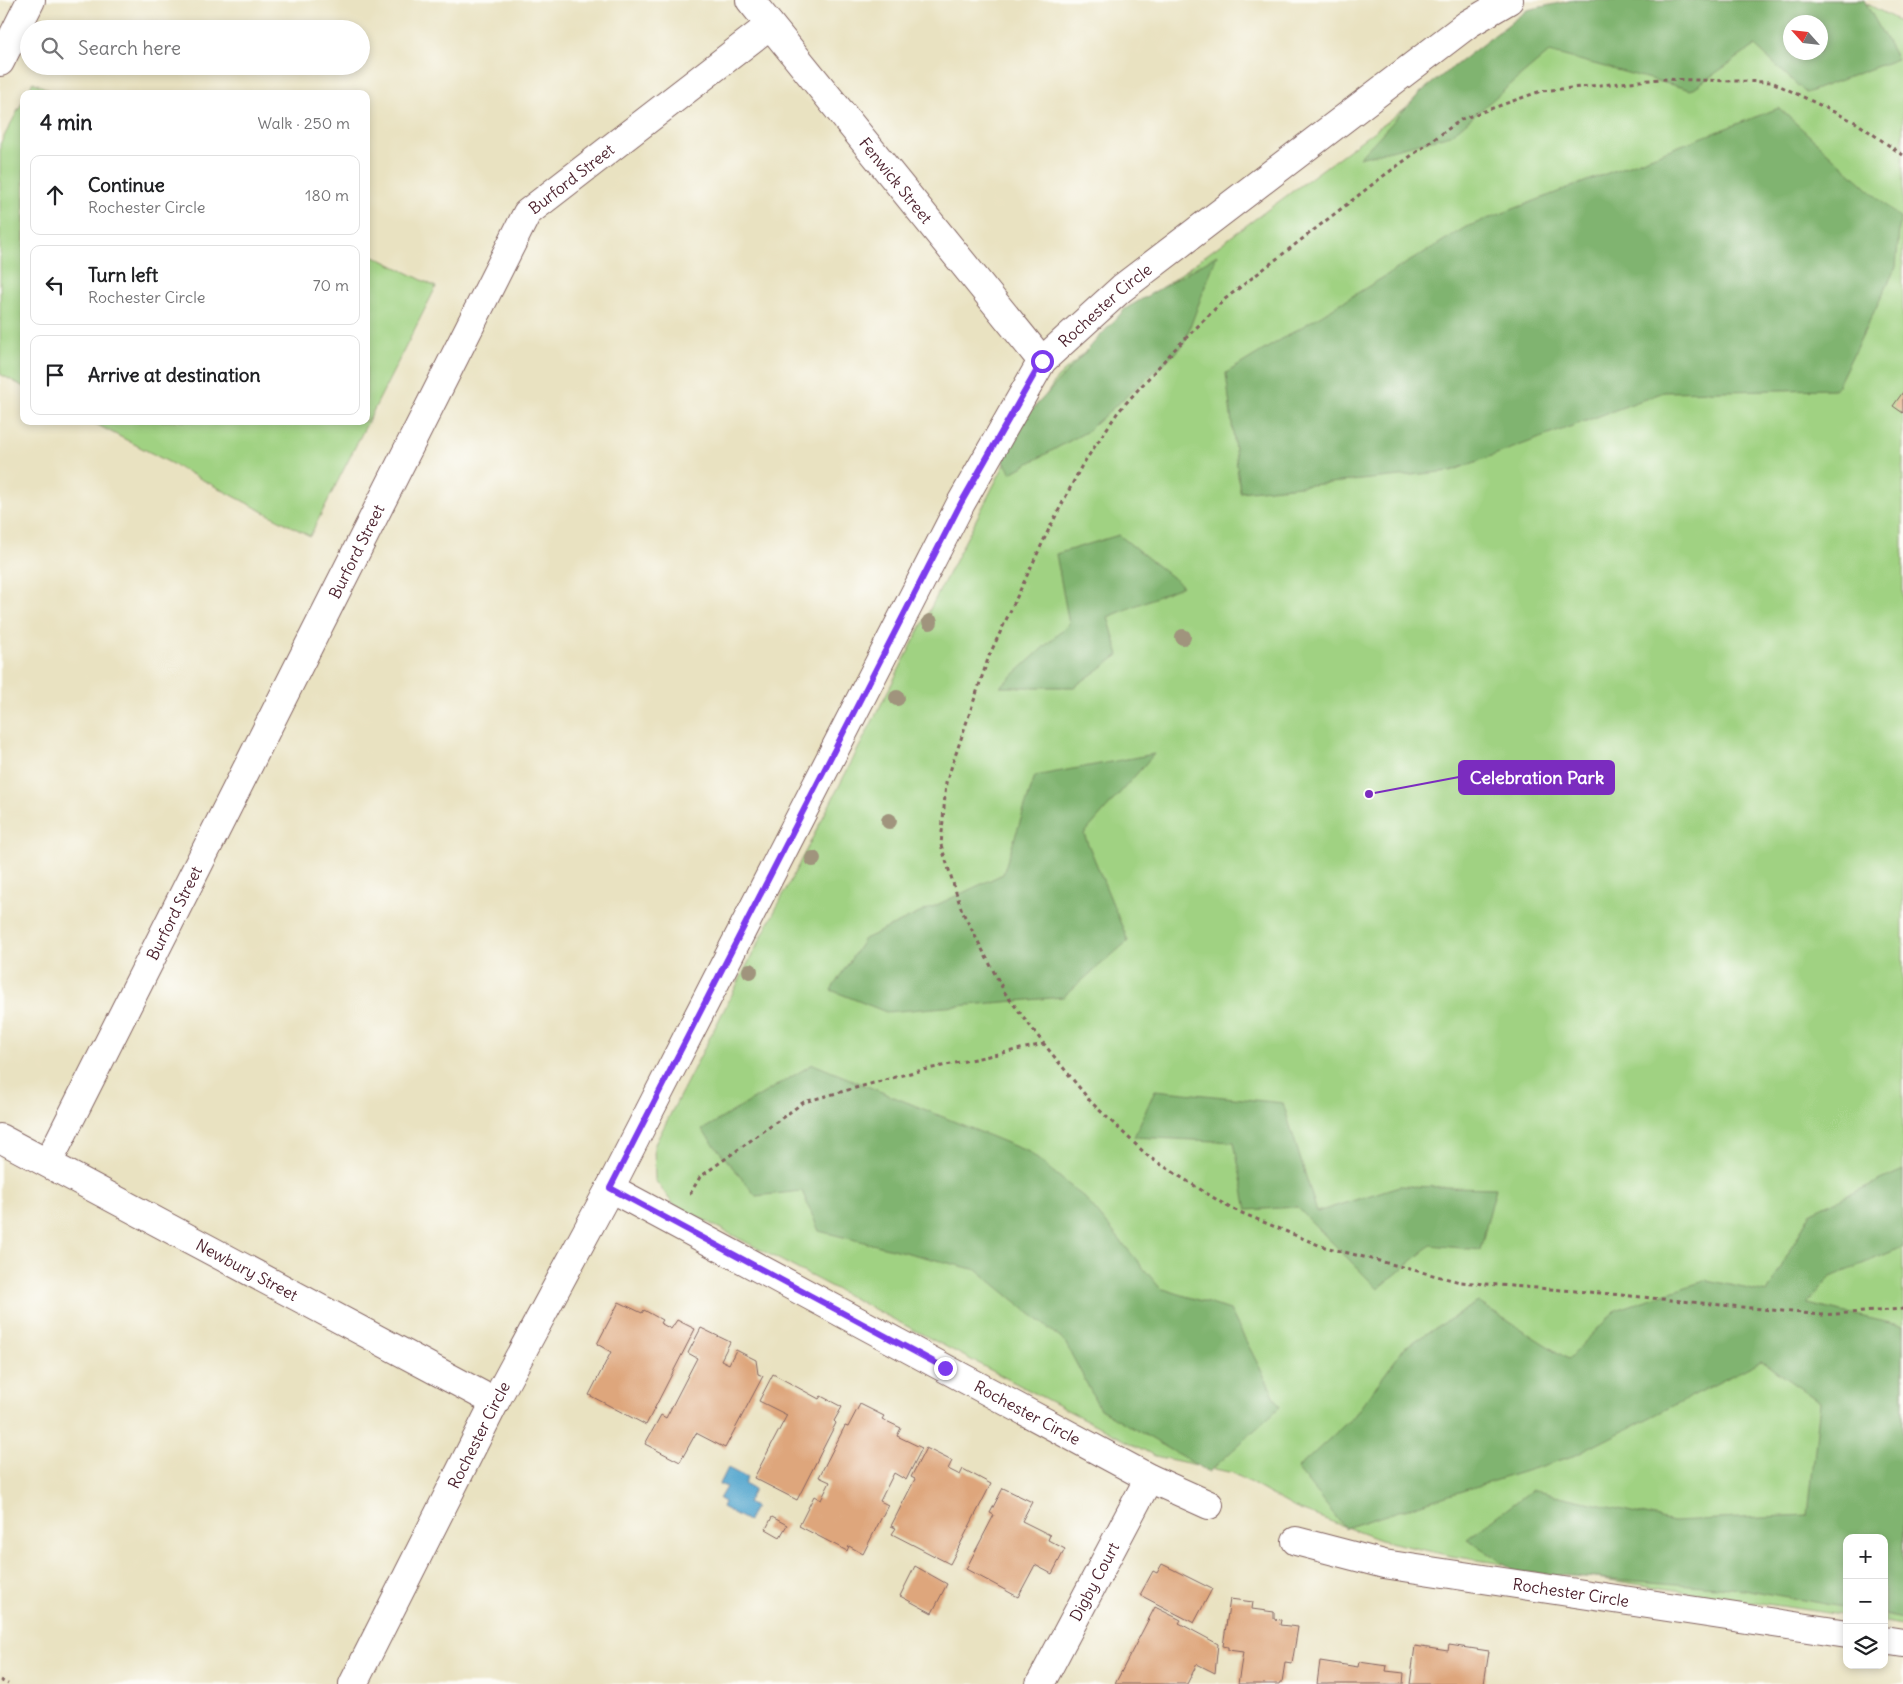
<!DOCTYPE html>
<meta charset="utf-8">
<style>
body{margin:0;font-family:Delius,sans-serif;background:#f6f6f6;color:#202124}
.controls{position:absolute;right:15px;bottom:15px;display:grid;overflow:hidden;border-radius:10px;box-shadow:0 2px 8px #0003}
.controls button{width:45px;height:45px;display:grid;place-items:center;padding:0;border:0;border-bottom:1px solid #e0e0e0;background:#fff;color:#202124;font:25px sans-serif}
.compass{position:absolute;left:1783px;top:15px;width:45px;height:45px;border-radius:50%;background:#fff;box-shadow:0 2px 8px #0003;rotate:297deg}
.stop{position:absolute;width:15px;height:15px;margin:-11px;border:4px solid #7c3aed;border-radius:50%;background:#fff}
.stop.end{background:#7c3aed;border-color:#fff;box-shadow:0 1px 5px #0008}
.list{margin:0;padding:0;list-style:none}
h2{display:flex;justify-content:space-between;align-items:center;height:65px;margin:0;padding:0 20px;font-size:21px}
h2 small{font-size:16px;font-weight:400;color:#757577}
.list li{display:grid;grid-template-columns:32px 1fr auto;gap:15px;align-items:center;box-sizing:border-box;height:80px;margin:0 10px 10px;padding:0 10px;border:1px solid #e0e0e0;border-radius:10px}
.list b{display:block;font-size:19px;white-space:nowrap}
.list p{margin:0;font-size:16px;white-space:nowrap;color:#757577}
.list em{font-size:16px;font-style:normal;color:#757577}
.icon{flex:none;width:28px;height:28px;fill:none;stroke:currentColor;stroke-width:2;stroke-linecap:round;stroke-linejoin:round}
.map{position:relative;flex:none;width:1903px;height:1684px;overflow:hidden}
.search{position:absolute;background:#fff;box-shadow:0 2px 8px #0003;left:20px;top:20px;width:350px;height:55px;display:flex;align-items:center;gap:12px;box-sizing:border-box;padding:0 18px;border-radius:28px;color:#757577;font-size:19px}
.panel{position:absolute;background:#fff;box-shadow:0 2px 8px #0003;left:20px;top:90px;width:350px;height:335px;border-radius:10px}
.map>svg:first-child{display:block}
.green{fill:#a0d282;stroke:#757856;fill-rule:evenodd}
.forest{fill:#80b470;stroke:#656a4e;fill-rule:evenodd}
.water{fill:#52a6ce;stroke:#4e627c}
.building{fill:#dea67c}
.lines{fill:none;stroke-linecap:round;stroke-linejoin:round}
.minor-casing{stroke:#826360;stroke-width:30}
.path{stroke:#826360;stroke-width:3;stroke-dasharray:4 4;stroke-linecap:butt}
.minor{stroke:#fff;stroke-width:28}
.tree{fill:#a0947d}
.route{stroke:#7c3aed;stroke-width:6}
.labels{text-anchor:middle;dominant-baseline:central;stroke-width:4.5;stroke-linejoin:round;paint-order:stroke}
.street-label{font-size:16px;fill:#4a1f2b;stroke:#fdfcf7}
.leader{fill:none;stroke:#7b2cbf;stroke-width:2}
.callout-dot{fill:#7b2cbf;stroke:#fdfcf7;stroke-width:2}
.callout{fill:#7b2cbf;stroke:#7b2cbf;stroke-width:2}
.callout-label{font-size:18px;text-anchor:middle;font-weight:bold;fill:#fff}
</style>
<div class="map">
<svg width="1903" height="1684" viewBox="0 0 1903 1684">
<rect width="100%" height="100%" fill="#fdfcf7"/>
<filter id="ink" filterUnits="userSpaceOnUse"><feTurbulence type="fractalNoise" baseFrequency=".02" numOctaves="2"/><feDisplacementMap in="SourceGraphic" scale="10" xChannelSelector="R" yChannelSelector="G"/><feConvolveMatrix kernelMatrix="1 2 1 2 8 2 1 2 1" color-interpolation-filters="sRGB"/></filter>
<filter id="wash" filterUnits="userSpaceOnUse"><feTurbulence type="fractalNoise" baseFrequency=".0096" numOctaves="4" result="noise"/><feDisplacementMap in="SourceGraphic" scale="20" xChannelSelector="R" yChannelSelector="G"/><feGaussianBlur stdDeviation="1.12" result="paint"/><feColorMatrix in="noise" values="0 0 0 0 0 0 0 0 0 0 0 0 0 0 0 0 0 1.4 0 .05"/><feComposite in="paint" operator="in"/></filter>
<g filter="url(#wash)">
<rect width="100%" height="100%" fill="#e9e2c1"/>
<!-- green -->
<path class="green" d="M1860 0 1903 23V1625L1884 1622V1538H1847V1616L1451 1556 1380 1540 1295 1508 1233 1473 1155 1456 673 1204 655 1180 654 1146 1016 442 1057 378 1125 315 1530 16ZM1790 22H1820V52H1790Z
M33 82 57 94H26Z
M24 99V387L0 374V144Z
M366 252 436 287 310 536 90 421H366Z"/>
<!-- forest -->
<path class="forest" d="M1573 0H1864L1897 59 1806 93 1755 46 1691 90 1549 52 1451 135 1359 158 1422 91 1527 10ZM1790 22H1820V52H1790Z
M1779 108 1900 218 1896 267 1836 389 1664 392 1451 471 1240 492 1226 373 1466 227Z
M1217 255 1183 346 1086 432 1011 473 996 449 1125 309Z
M1119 535 1183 586 1108 617 1119 655 1074 687H1000L1069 624 1056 554Z
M1154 754 1084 834 1128 941 1063 997 886 1012 831 990 864 939 1003 874 1035 776Z
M813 1064 1029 1152 1085 1198 1160 1288 1230 1310 1280 1407 1209 1472 1100 1409 1065 1342 977 1270 819 1231 802 1191 756 1196 702 1130Z
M1155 1090 1283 1103 1317 1212 1399 1186 1496 1188 1480 1250 1431 1245 1378 1289 1297 1207 1247 1210 1234 1142 1134 1137Z
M1903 1170V1247L1831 1277 1807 1304 1903 1326V1619L1884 1615V1538H1847V1608L1743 1589 1517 1572 1467 1539 1532 1490 1673 1521 1808 1515 1820 1402 1761 1361 1576 1455 1345 1528 1297 1469 1354 1416 1405 1347 1478 1302 1568 1359 1616 1310 1707 1280 1767 1293 1811 1212Z"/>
<!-- water -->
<path class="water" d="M728 1468 747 1478 744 1484 754 1489 747 1503 755 1507 748 1521 722 1507 724 1502 719 1499 726 1487 720 1484Z"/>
<g id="blocks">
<!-- building -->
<path class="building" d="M1903 392V413L1893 406Z
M619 1302 642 1313 644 1310 662 1320 660 1323 671 1329 677 1320 695 1329 646 1425 589 1395 611 1352 597 1344Z
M701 1328 730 1342 721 1360 729 1364 736 1350 756 1360 758 1374 763 1376 725 1448 696 1433 680 1462 645 1444 661 1415 666 1418 697 1358 688 1353Z
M773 1374 819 1399 821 1396 842 1407 834 1421 836 1423 797 1500 754 1478 787 1415 759 1401Z
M860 1404 884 1416 882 1419 901 1428 897 1436 922 1448 906 1480 894 1473 880 1501 888 1505 863 1554 849 1546 847 1551 799 1526 814 1496 821 1500 830 1482 819 1477 845 1426 848 1427Z
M926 1448 952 1461 948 1469 960 1475 963 1469 991 1484 950 1564 892 1534 896 1528 891 1526 915 1479 911 1477Z
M1003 1488 1032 1502 1022 1521 1050 1535 1048 1540 1065 1549 1052 1574 1035 1565 1018 1597 966 1569 994 1515 990 1513Z
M772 1517 787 1525 780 1537 766 1529Z
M1162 1564 1212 1589 1194 1623 1140 1595 1153 1571 1157 1573Z
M915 1566 947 1584 932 1613 900 1596Z
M1230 1599 1253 1602 1252 1609 1274 1612V1619L1281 1620 1280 1625 1298 1627 1292 1664 1285 1663 1282 1682H1280L1279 1684H1238L1243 1652 1228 1650V1647L1223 1646Z
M1155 1607 1181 1620 1179 1623 1218 1644 1215 1673 1197 1664 1187 1684H1115Z
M1449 1645 1489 1651 1484 1684H1410L1415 1646 1448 1651Z
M1320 1661 1358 1667 1359 1662 1387 1666 1386 1671 1404 1673 1403 1684H1317Z"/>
</g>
</g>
<g filter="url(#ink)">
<use href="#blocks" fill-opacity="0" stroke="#826360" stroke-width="1"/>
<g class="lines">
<!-- minor casing -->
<g class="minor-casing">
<g id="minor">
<path id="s1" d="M750 0 1042 361"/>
<path d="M0 62 31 0"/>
<path id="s2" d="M0 1138 495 1402"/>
<path id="s3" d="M48 1163 527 213 770 25"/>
<path id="s4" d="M610 1188 1149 1478 1209 1505"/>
<path id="s5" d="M1296 1541 1384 1564 1847 1634"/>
<path d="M1884 1640 1903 1643"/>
<path id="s6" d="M353 1684 495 1402 610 1188 961 503 1042 361 1122 288 1468 24 1509 0"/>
<path id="s7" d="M1040 1684 1149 1478"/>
</g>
</g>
<!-- path -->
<path class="path" d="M1903 155 1855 122 1772 82 1660 79 1541 91 1462 119 1382 177 1225 299 1172 352 1118 412 1081 467 1049 529 989 656 946 783 941 845 962 911 1005 993 1044 1044 1091 1102 1149 1157 1230 1208 1321 1246 1460 1282 1601 1293 1822 1315 1903 1309
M690 1194 700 1177 804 1102 914 1072 1044 1044
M0 1680 8 1684"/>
<!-- minor -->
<use href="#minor" class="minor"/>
</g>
<!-- trees -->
<g class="tree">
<circle cx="930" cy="622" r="8"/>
<circle cx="1183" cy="637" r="8"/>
<circle cx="897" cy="698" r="8"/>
<circle cx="889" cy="821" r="8"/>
<circle cx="813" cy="859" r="8"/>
<circle cx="750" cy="971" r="8"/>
</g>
</g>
<g class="lines" filter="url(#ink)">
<!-- route -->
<path class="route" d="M945 1368 610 1188 961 503 1042 361"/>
</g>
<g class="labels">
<!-- street labels -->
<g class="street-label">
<text stroke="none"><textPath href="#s3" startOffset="1120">Burford Street</textPath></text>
<text stroke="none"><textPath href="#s1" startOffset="232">Fenwick Street</textPath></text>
<text stroke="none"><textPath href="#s6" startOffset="1576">Rochester Circle</textPath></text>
<text stroke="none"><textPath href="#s3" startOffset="685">Burford Street</textPath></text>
<text stroke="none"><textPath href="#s3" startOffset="280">Burford Street</textPath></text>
<text stroke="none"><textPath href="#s2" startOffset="280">Newbury Street</textPath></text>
<text stroke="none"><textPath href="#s4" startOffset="474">Rochester Circle</textPath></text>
<text stroke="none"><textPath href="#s6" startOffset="279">Rochester Circle</textPath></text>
<text stroke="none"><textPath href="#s7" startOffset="116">Digby Court</textPath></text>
<text stroke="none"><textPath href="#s5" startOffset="280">Rochester Circle</textPath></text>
</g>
</g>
<!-- callouts -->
<path class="leader" d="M1369 794L1459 777"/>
<circle class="callout-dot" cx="1369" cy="794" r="5"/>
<rect class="callout" x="1459" y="761" width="155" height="33" rx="5"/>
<g class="callout-label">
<text x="1537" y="784">Celebration Park</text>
</g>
</svg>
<div class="controls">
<button>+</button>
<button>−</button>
<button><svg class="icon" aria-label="layers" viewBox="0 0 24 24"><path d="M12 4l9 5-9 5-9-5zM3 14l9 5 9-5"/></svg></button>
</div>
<svg class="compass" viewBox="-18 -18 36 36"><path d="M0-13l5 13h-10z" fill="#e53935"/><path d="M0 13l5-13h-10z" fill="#757577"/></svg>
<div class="stop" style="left:1042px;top:361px"></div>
<div class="stop end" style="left:945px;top:1368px"></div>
<div class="search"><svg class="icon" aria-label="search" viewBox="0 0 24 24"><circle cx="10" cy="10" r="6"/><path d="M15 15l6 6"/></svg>Search here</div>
<section class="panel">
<h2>4 min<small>Walk · 250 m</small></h2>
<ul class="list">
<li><svg class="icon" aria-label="ahead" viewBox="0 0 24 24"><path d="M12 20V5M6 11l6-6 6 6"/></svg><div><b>Continue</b><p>Rochester Circle</p></div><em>180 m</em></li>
<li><svg class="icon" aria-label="left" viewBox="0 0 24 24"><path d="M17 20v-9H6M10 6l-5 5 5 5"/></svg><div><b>Turn left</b><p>Rochester Circle</p></div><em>70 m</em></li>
<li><svg class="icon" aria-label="arrive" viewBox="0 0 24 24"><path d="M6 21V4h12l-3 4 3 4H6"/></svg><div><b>Arrive at destination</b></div></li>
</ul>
</section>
</div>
